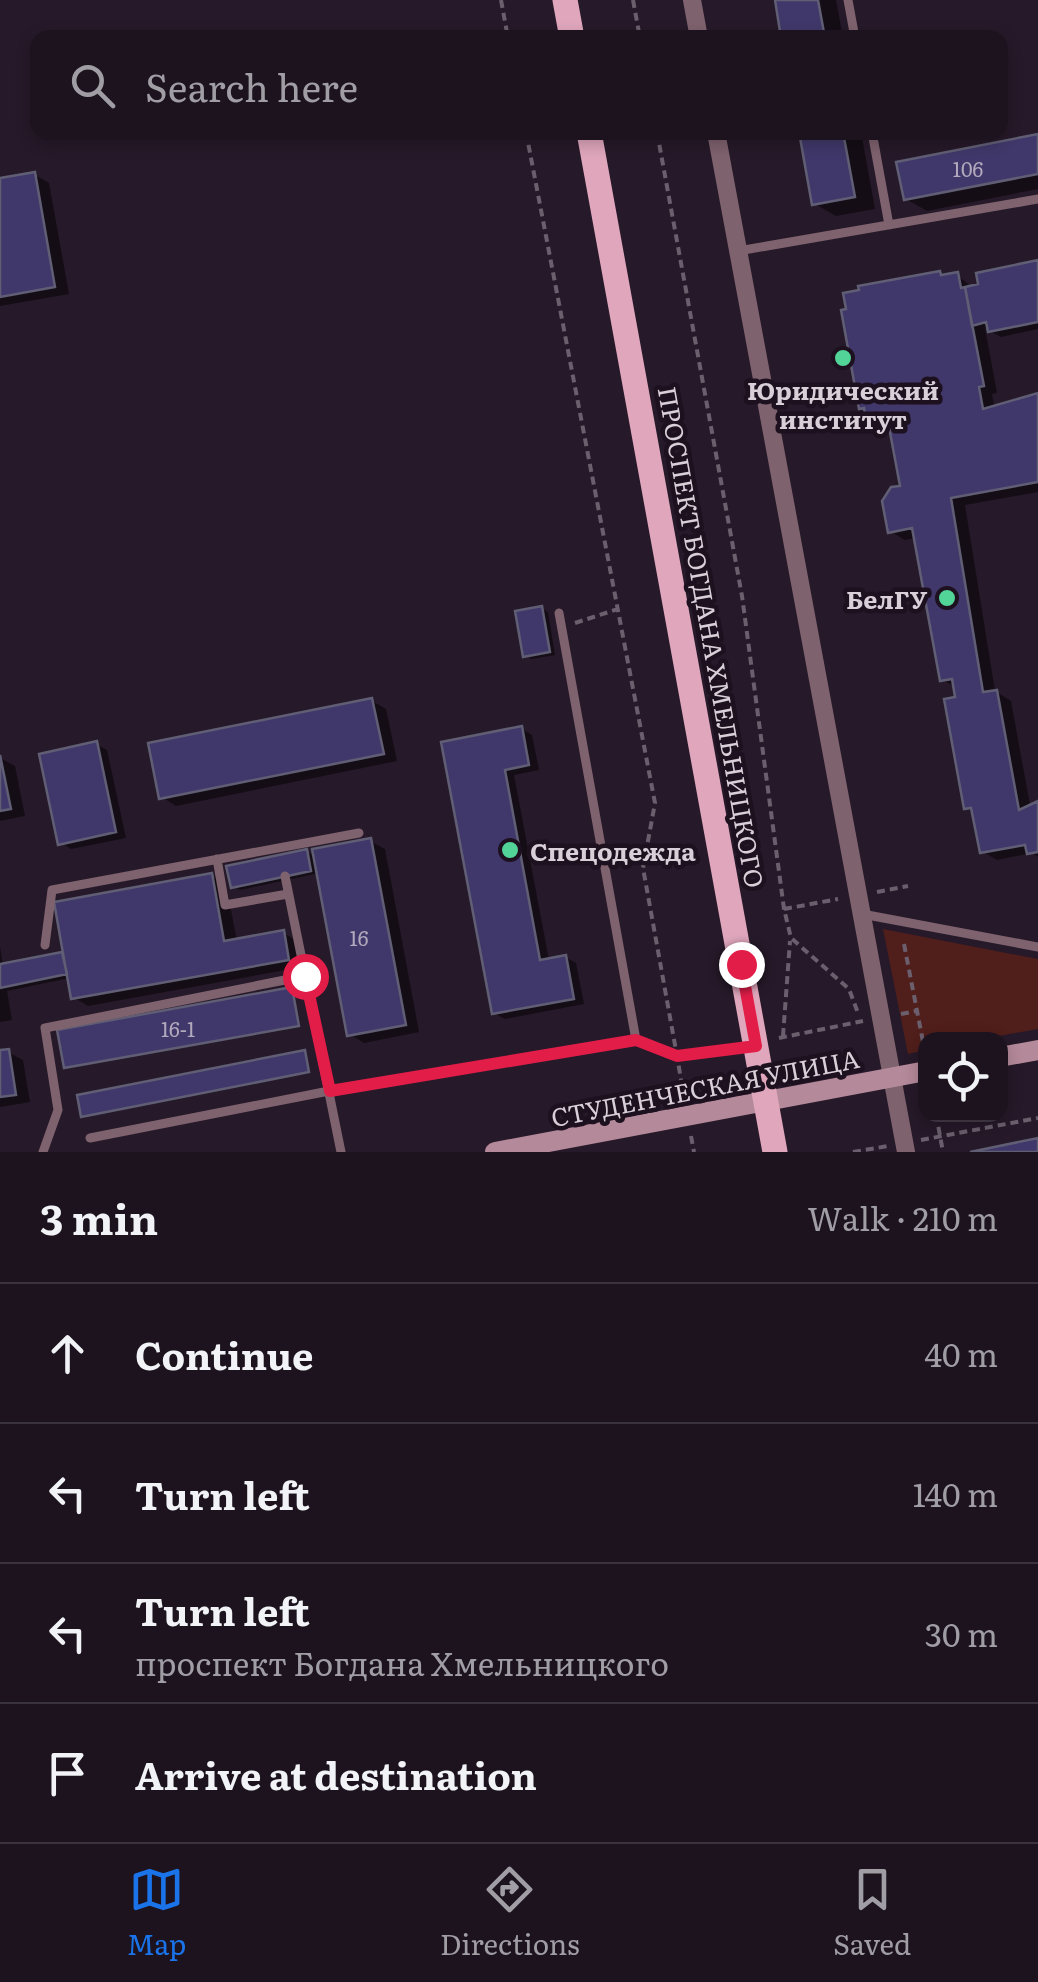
<!DOCTYPE html>
<meta charset="utf-8">
<style>
body{margin:0;font-family:Literata,serif;background:#251c28;color:#f1f3f6}
.controls{position:absolute;right:30px;bottom:30px;display:grid;overflow:hidden;border-radius:20px;box-shadow:0 5px 15px #0003}
.controls button{width:90px;height:90px;display:grid;place-items:center;padding:0;border:0;border-bottom:2px solid #3a323d;background:#1c131f;color:#f1f3f6;font:50px sans-serif}
.stop{position:absolute;width:30px;height:30px;margin:-22px;border:8px solid #e11d48;border-radius:50%;background:#fff}
.stop.end{background:#e11d48;border-color:#fff;box-shadow:0 2px 10px #0008}
.list{margin:0;padding:0;list-style:none}
h2{display:flex;justify-content:space-between;align-items:center;height:130px;margin:0;padding:0 40px;font-size:42px}
h2 small{font-size:32px;font-weight:400;color:#a09ea4}
.list li{display:grid;grid-template-columns:65px 1fr auto;gap:30px;align-items:center;box-sizing:border-box;height:140px;padding:0 40px;border-top:2px solid #3a323d}
.list b{display:block;font-size:38px;white-space:nowrap}
.list p{margin:0;font-size:32px;white-space:nowrap;color:#a09ea4}
.list em{font-size:32px;font-style:normal;color:#a09ea4}
.icon{flex:none;width:55px;height:55px;fill:none;stroke:currentColor;stroke-width:2;stroke-linecap:round;stroke-linejoin:round}
.map{position:relative;flex:none;width:1038px;height:1152px;overflow:hidden}
.search{position:absolute;background:#1c131f;box-shadow:0 5px 15px #0003;left:30px;right:30px;top:30px;height:110px;display:flex;align-items:center;gap:25px;box-sizing:border-box;padding:0 35px;border-radius:20px;color:#a09ea4;font-size:38px}
.sheet{height:690px;background:#1c131f}
nav{display:flex;justify-content:space-around;align-items:center;box-sizing:border-box;height:140px;border-top:2px solid #3a323d;background:#1c131f;font-size:28px;color:#a09ea4}
nav a{display:grid;justify-items:center;gap:5px}
nav .on{color:#1a73e8}
.map>svg:first-child{display:block}
.green{fill:#501e1b}
.shadow{fill:#0007}
.building{fill:#40386a;stroke:#605e74;stroke-width:2.5}
.lines{fill:none;stroke-linecap:round;stroke-linejoin:round}
.path{stroke:#6b5f6d;stroke-width:4;stroke-dasharray:8 5;stroke-linecap:butt}
.lane{stroke:#7e626d;stroke-width:9}
.street{stroke:#7e626d;stroke-width:18}
.secondary{stroke:#b4899a;stroke-width:20}
.primary{stroke:#dfa6bc;stroke-width:25}
.route{stroke:#e11d48;stroke-width:12}
.poi-dot{fill:#52d397;stroke:#1d101f;stroke-width:4}
.labels{text-anchor:middle;dominant-baseline:central;stroke-width:9;stroke-linejoin:round;paint-order:stroke}
.number-label{font-size:20px;fill:#b2a9bd}
.poi-label{font-size:25px;font-weight:bold;fill:#d8cfd9;stroke:#1d101f}
.street-label{font-size:25px;fill:#d8cfd9;stroke:#1d101f}
</style>
<div class="map">
<svg width="1038" height="1152" viewBox="0 0 1038 1152">
<rect width="100%" height="100%" fill="#261929"/>
<!-- green -->
<path class="green" d="M883 929 1038 959V1029L982 1039 926 1040 925 1050 908 1054Z"/>
<!-- shadow -->
<path class="shadow" d="M777 0H836L843 38H784Z
M801 132H861L875 209 836 216 815 204Z
M1038 137V189L927 211 906 199Z
M35 175 49 183 69 294 0 306V181Z
M1038 263V329L1001 337 985 328 997 393 992 394 995 410 1008 407 1007 401 1038 396V492L965 505 995 691 1011 701 1030 805 1038 804V857L1032 853 997 860 982 851 975 813 966 808 956 687 942 680 916 538 905 540 890 531 903 488 892 431 884 433 869 425 867 410 861 407 939 273 957 275 973 288Z
M541 608 548 612 555 655 532 659 525 656Z
M372 701 386 709 397 761 176 806 162 797Z
M522 729 532 735 539 770 514 775 549 960 565 957 576 963 584 1004 505 1019 494 1013 443 744Z
M96 744 107 750 126 838 71 849 61 843Z
M0 758 15 766 25 816 0 821Z
M370 841 385 849 419 1032 364 1043 350 1034 319 873 240 890 233 886 306 851 316 857Z
M212 876 226 884 237 941 283 933 298 941 302 967 88 1006 73 997 70 978 7 991 12 1020 0 1022V946L3 966 66 956Z
M291 990 300 1026 67 1067Z
M8 1052 23 1060 30 1102 0 1107V1053Z
M304 1053 310 1072 84 1115Z"/>
<!-- building -->
<path class="building" d="M775 0H818L825 38H781Z
M799 132H843L855 197 812 205Z
M1038 134V174L904 200 896 162Z
M35 172 55 287 0 297V178Z
M1038 260V322L988 332 986 322 972 326 965 287 978 284 976 273Z
M940 271 941 275 958 272 961 288 965 287 984 386 979 387 983 409 1038 393V482L951 498 983 692 997 690 1019 810 1038 801V852L1027 854 1025 845 980 853 971 808 964 809 944 699 955 697 952 679 940 681 912 528 888 533 882 501 891 487 900 486 889 427 883 423 867 426 864 408 859 409 841 310 846 309 843 293 859 290 858 286Z
M542 606 550 652 523 657 515 611Z
M372 698 384 754 159 799 148 743Z
M522 726 529 765 505 770 540 960 566 955 574 999 492 1014 441 742Z
M97 741 116 832 58 845 39 754Z
M0 755 11 809 0 811Z
M371 838 406 1025 347 1036 312 849Z
M307 849 311 871 231 888 226 866Z
M212 873 224 941 284 930 289 960 71 999 54 902Z
M62 952 67 974 0 988V964Z
M292 987 299 1026 64 1068 57 1030Z
M9 1049 16 1095 0 1097V1050Z
M305 1050 309 1072 81 1117 77 1095Z
M1038 1138V1152H970Z"/>
<g class="lines">
<!-- path -->
<path class="path" d="M501 0 508 38
M633 0 640 38
M526 132 655 803 643 868 677 1056 736 1048
M657 132 742 596 784 909 791 938 849 989 858 1013
M575 623 618 609
M877 892 908 886
M784 909 838 899
M904 944 925 1052
M901 1014 916 1011
M783 1036 790 941
M779 1038 863 1021
M650 1045 677 1056 684 1097
M936 1114 943 1152
M691 1136 694 1152
M921 1140 1038 1118
M853 1152 888 1146"/>
<!-- lane -->
<path class="lane" d="M848 0 855 38
M872 132 889 225
M738 251 1038 199
M217 859 225 905 288 894
M285 876 341 1152
M862 914 1038 947
M45 945 52 890 359 833
M90 1138 329 1091 636 1040 559 613
M43 1152 58 1110 45 1028 305 976"/>
<!-- street -->
<path class="street" d="M692 0 699 38
M716 132 906 1152"/>
<!-- secondary -->
<path class="secondary" d="M1000 1057 1038 1050
M495 1152 926 1071"/>
<!-- primary -->
<path class="primary" d="M565 0 572 38
M589 132 775 1152"/>
</g>
<g class="lines">
<!-- route -->
<path class="route" d="M305 976 330 1091 636 1040 677 1056 756 1046 741 964"/>
</g>
<!-- markers -->
<g class="poi-dot">
<circle cx="843" cy="358" r="10"/>
<circle cx="947" cy="598" r="10"/>
<circle cx="510" cy="850" r="10"/>
</g>
<g class="labels">
<!-- number labels -->
<g class="number-label">
<text x="968" y="168">106</text>
<text x="359" y="937">16</text>
<text x="178" y="1028">16-1</text>
</g>
<!-- poi labels -->
<g class="poi-label">
<text x="843" y="389">Юридический<tspan x="843" dy="29">институт</tspan></text>
<text x="927" y="598" text-anchor="end">БелГУ</text>
<text x="530" y="850" text-anchor="start">Спецодежда</text>
</g>
<!-- street labels -->
<g class="street-label">
<text transform="translate(712 637) rotate(80)">ПРОСПЕКТ БОГДАНА ХМЕЛЬНИЦКОГО</text>
<text transform="translate(705 1087) rotate(-11)">СТУДЕНЧЕСКАЯ УЛИЦА</text>
</g>
</g>
</svg>
<div class="controls">
<button><svg class="icon" aria-label="locate" viewBox="0 0 24 24"><circle cx="12" cy="12" r="6"/><path d="M12 2v4M12 18v4M2 12h4M18 12h4"/></svg></button>
</div>
<div class="stop" style="left:305px;top:976px"></div>
<div class="stop end" style="left:741px;top:964px"></div>
<div class="search"><svg class="icon" aria-label="search" viewBox="0 0 24 24"><circle cx="10" cy="10" r="6"/><path d="M15 15l6 6"/></svg>Search here</div>
</div>
<section class="sheet">
<h2>3 min<small>Walk · 210 m</small></h2>
<ul class="list">
<li><svg class="icon" aria-label="ahead" viewBox="0 0 24 24"><path d="M12 20V5M6 11l6-6 6 6"/></svg><div><b>Continue</b></div><em>40 m</em></li>
<li><svg class="icon" aria-label="left" viewBox="0 0 24 24"><path d="M17 20v-9H6M10 6l-5 5 5 5"/></svg><div><b>Turn left</b></div><em>140 m</em></li>
<li><svg class="icon" aria-label="left" viewBox="0 0 24 24"><path d="M17 20v-9H6M10 6l-5 5 5 5"/></svg><div><b>Turn left</b><p>проспект Богдана Хмельницкого</p></div><em>30 m</em></li>
<li><svg class="icon" aria-label="arrive" viewBox="0 0 24 24"><path d="M6 21V4h12l-3 4 3 4H6"/></svg><div><b>Arrive at destination</b></div></li>
</ul>
</section>
<nav>
<a class="on"><svg class="icon" aria-label="map" viewBox="0 0 24 24"><path d="M3 6l6-2 6 2 6-2v14l-6 2-6-2-6 2zM9 4v14M15 6v14"/></svg>Map</a>
<a><svg class="icon" aria-label="directions" viewBox="0 0 24 24"><path d="M12 3l9 9-9 9-9-9zM9 14v-3h6M13 9l2 2-2 2"/></svg>Directions</a>
<a><svg class="icon" aria-label="saved" viewBox="0 0 24 24"><path d="M7 4h10v16l-5-4-5 4z"/></svg>Saved</a>
</nav>
